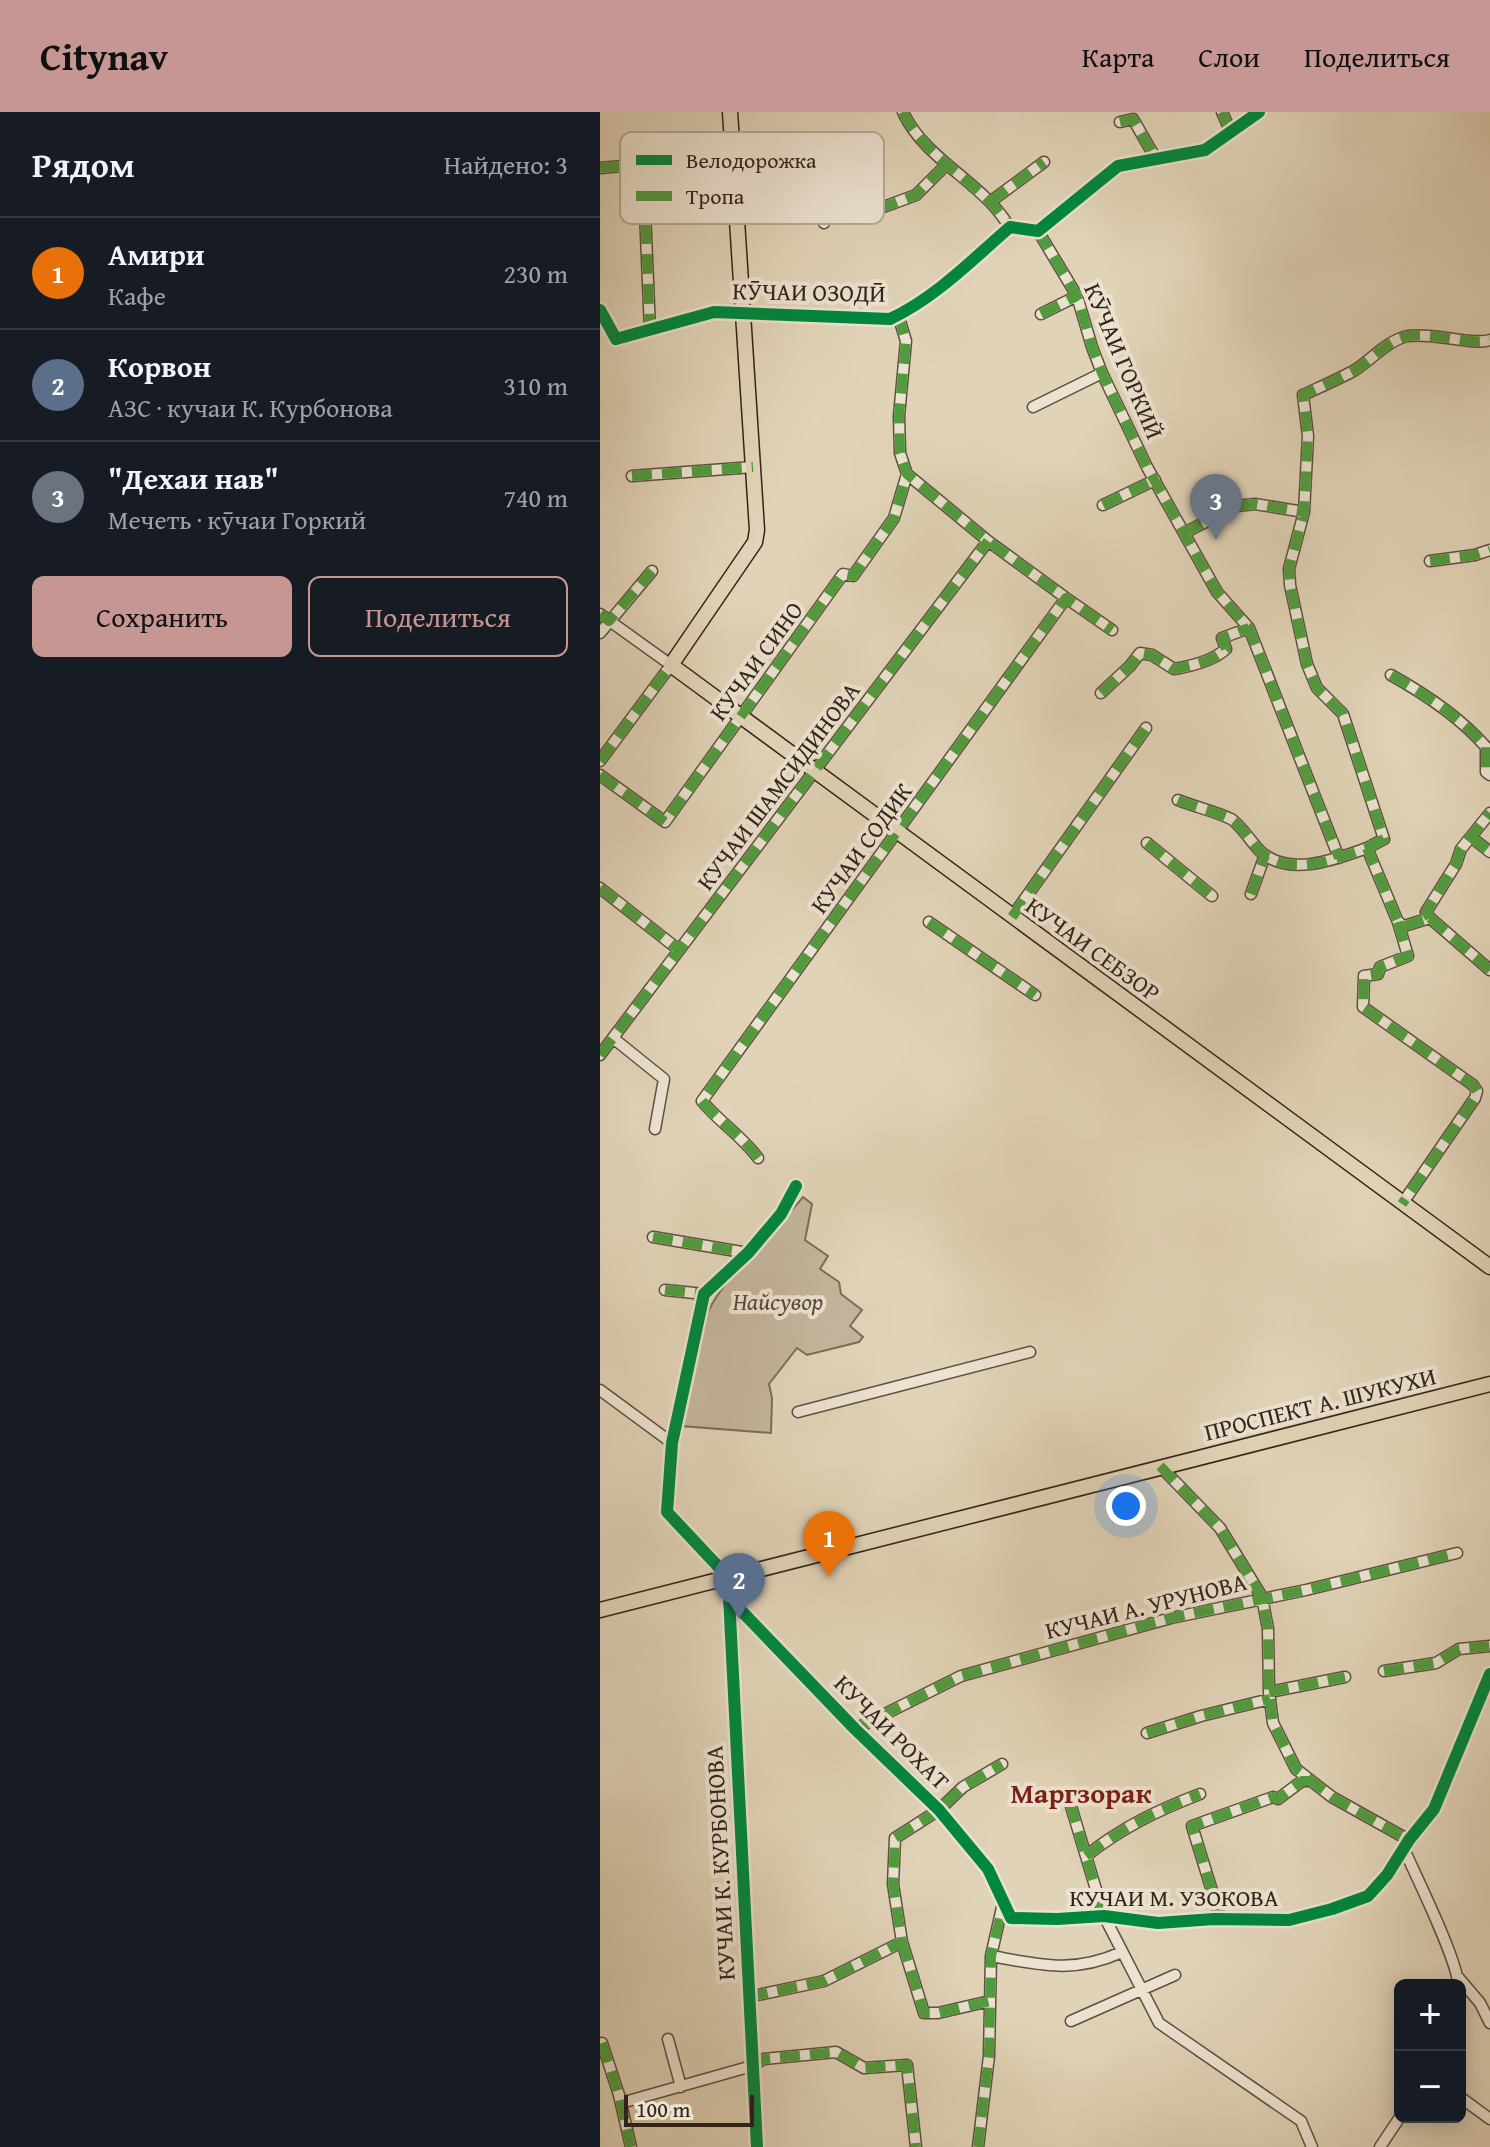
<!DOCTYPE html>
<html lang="ru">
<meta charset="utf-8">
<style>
body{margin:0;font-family:"Gentium Book Plus",serif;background:#242831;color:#f1f3f6}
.controls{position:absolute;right:24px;bottom:24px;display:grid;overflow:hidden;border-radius:12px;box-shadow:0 4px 20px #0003}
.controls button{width:72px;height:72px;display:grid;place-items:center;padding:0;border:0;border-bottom:2px solid #363941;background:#171b24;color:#f1f3f6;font:40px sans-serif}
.scale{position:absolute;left:24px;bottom:20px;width:130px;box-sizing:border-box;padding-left:8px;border:4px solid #33241b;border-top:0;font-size:22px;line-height:28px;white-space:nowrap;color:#33241b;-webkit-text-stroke:6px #ece2d0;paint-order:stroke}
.you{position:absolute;left:526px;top:1394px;width:28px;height:28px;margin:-20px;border:6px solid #fff;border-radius:50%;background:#1a73e8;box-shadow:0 0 0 12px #1a73e833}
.badge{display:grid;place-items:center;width:52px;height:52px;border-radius:50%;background:#c59692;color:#fff;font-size:26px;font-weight:700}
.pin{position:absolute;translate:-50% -66px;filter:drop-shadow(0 2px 4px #0008)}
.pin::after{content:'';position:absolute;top:42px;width:28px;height:24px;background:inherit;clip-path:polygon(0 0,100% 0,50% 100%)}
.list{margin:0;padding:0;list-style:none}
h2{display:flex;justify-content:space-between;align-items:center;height:104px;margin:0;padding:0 32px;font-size:34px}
h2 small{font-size:26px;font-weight:400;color:#9ea1a6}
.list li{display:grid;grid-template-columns:52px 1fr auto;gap:24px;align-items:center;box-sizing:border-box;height:112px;padding:0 32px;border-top:2px solid #363941}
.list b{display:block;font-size:30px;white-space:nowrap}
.list p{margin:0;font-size:26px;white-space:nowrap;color:#9ea1a6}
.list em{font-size:26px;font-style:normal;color:#9ea1a6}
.actions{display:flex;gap:16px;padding:24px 32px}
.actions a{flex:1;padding:18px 0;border:2px solid #c59692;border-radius:12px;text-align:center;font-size:28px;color:#c59692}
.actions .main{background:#c59692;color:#111}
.map{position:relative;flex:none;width:890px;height:2035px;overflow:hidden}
header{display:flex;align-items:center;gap:48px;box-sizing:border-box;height:112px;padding:0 40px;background:#c59692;color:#111}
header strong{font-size:38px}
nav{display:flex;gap:44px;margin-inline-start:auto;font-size:28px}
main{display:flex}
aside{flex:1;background:#171b24}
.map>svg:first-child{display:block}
.green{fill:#c3b59c;stroke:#7b6c5c;stroke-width:2}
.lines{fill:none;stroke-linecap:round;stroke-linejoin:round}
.minor-casing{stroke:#5e5042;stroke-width:13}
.major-casing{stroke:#33241b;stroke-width:17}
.minor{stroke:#ece2d0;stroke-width:10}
.major{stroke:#e1d3b7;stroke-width:14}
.quiet{stroke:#519b3e;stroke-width:10;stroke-dasharray:20 10;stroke-linecap:butt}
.cycleway-casing{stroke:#ece2d0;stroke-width:17}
.cycleway{stroke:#00873e;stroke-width:12}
.labels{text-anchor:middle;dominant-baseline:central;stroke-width:8;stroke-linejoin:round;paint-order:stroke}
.street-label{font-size:24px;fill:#33241b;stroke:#ece2d0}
.park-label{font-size:24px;font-style:italic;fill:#57483b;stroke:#ece2d0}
.quarter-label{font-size:28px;font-weight:bold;fill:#7a1f14;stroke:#ece2d0}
.key{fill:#ece2d0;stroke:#b4a99a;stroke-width:2}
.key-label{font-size:22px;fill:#33241b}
</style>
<header>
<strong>Citynav</strong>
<nav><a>Карта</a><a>Слои</a><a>Поделиться</a></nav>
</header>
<main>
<aside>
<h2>Рядом<small>Найдено: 3</small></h2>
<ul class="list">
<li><span class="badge" style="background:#e8710a">1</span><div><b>Амири</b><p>Кафе</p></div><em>230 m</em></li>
<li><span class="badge" style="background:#5c6f8a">2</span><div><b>Корвон</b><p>АЗС · кучаи К. Курбонова</p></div><em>310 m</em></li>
<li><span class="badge" style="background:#6b7280">3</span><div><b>&quot;Дехаи нав&quot;</b><p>Мечеть · кӯчаи Горкий</p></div><em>740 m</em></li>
</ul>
<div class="actions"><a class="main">Сохранить</a><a>Поделиться</a></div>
</aside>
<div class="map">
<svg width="890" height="2035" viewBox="0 0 890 2035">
<rect width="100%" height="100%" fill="#e1d3b7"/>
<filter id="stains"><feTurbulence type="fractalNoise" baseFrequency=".0025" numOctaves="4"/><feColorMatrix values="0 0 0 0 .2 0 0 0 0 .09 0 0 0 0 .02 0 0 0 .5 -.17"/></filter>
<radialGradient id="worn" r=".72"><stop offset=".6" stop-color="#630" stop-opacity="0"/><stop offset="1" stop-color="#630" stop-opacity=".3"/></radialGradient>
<!-- green -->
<path class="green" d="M203 1085 212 1092 205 1128 228 1144 220 1157 239 1170 241 1182 262 1198 250 1214 263 1225 259 1230 207 1243 197 1236 169 1272 172 1286 171 1321 81 1314 108 1200C124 1164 176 1119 203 1085Z"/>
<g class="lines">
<!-- minor casing -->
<g class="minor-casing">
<path id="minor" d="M303 0C320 38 362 61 391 91 398 98 404 107 410 115
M622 0 630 18
M520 10 533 7 556 47
M43 52 50 218
M0 56 194 39 201 41 221 76 224 111
M390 90 444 50
M278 97 316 83 347 52
M438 119 477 184 492 235 502 261 547 355 617 480 649 516 739 746
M0 198 16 227 114 200 290 207C335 186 372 148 410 115L438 119 518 54 605 38 659 0
M441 202 477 184
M298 203 306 229 299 304 300 341 307 362 388 429 466 486
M433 295 502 261
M32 364 153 355
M503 393 555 368
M584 421 637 394 655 392 704 400
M830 449 875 443 890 438
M0 502 71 553 0 649
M0 521 52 459
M791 563C825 582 860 605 886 635V660L890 663
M501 581 530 554 540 541 552 543 574 557C592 554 613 549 626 537L622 526 649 516
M0 663 65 710 243 462 253 464 294 406 307 362
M578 688C595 695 615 699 631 707 639 711 652 731 660 739 689 766 736 747 767 736L798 810 804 814 830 806
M871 725 890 740
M547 731 612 784
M767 736 784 727 743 602 717 576 707 552 690 473 689 457 704 400 708 324 703 283C720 275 739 267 755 258 772 247 788 228 808 224 833 220 874 234 890 228
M0 776 79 838
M651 782 665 743
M412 805 546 616
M830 806 826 800 856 752 861 737 890 701
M830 806 890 858
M329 810 435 883
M798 810 808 844 780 855 778 862 764 864 763 895 873 973 877 979 875 986 802 1092
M13 926 64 967 55 1017
M0 943 388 429
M158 1046C142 1024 119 1010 102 989L466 486 512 518
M53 1125 148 1141
M65 1178 104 1182
M0 1278 72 1331
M198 1300 430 1240
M560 1354 620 1416 662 1485 668 1517 669 1580 673 1611 696 1657 732 1685 809 1728
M129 1486 255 1617 339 1698 388 1757 411 1806 457 1807 504 1804 558 1811 614 1807 689 1808 732 1797 768 1784 787 1763 809 1728 834 1697 890 1562
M784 1559 836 1551 859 1537 890 1534
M669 1580 745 1565
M255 1617 361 1564 571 1506 706 1478 857 1441
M547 1621 601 1604 670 1587
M470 1691 504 1804 559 1911 701 2009 712 2035
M804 1737C815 1762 859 1851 858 1873
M486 1744C521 1716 558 1698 600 1682
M621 1808 592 1714 673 1685 678 1687 702 1669H711
M302 1830 324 1901H338L390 1889
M391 1844C442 1853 473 1862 522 1840
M858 1865 880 1891 890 1911
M148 1885 224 1869 302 1830 293 1772 295 1726 339 1698 363 1675 402 1652
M471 1909 575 1863
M68 1927 81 1975
M2 1931 19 1983 31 2035
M860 1985 890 2007
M21 1991 152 1954 164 1947 236 1940 264 1956 307 1953 316 2035
M157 2035 128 1465 67 1400 72 1331 104 1182 148 1141 181 1102 196 1074
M378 2035 389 1944 391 1844 403 1791
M780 2035 800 2005"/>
</g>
<!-- major casing -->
<g class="major-casing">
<path id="major" d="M130 0 157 418 155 430 71 553 890 1155
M0 1498 890 1272"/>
</g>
<!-- minor -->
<use href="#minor" class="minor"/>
<!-- major -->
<use href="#major" class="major"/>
<!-- quiet -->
<path class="quiet" d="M303 0C320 38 362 61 391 91 398 98 404 107 410 115
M622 0 630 18
M520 10 533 7 556 47
M43 52 50 218
M0 56 194 39 201 41 221 76 224 111
M390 90 444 50
M278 97 316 83 347 52
M438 119 477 184 492 235 502 261 547 355 617 480 649 516 739 746
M441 202 477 184
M298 203 306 229 299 304 300 341 307 362 388 429 466 486
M32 364 153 355
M503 393 555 368
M584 421 637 394 655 392 704 400
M830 449 875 443 890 438
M0 502 9 509 52 459
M791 563C825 582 860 605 886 635V660L890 663
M501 581 530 554 540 541 552 543 574 557C592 554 613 549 626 537L622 526 649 516
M0 649 71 553
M0 663 65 710 243 462 253 464 294 406 307 362
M578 688C595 695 615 699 631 707 639 711 652 731 660 739 689 766 736 747 767 736L798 810 804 814 830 806
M871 725 890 740
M547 731 612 784
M767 736 784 727 743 602 717 576 707 552 690 473 689 457 704 400 708 324 703 283C720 275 739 267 755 258 772 247 788 228 808 224 833 220 874 234 890 228
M0 776 79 838
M651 782 665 743
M412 805 546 616
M830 806 826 800 856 752 861 737 890 701
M830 806 890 858
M329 810 435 883
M798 810 808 844 780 855 778 862 764 864 763 895 873 973 877 979 875 986 802 1092
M0 943 388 429
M158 1046C142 1024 119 1010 102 989L466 486 512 518
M53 1125 148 1141
M65 1178 104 1182
M560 1354 620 1416 662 1485 668 1517 669 1580 673 1611 696 1657 732 1685 809 1728 806 1733
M784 1559 836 1551 859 1537 890 1534
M669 1580 745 1565
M255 1617 361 1564 571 1506 706 1478 857 1441
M547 1621 601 1604 670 1587
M470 1691 504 1804
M486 1744C521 1716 558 1698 600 1682
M621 1808 592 1714 673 1685 678 1687 702 1669H711
M302 1830 324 1901H338L390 1889
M148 1885 224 1869 302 1830 293 1772 295 1726 339 1698 363 1675 402 1652
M2 1931 19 1983 31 2035
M152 1954 164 1947 236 1940 264 1956 307 1953 316 2035
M378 2035 389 1944 391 1844 403 1793"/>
<!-- cycleway casing -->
<g class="cycleway-casing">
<path id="cycleway" d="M0 198 16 227 114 200 290 207C335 186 372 148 410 115L438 119 518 54 605 38 659 0
M129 1486 255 1617 339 1698 388 1757 411 1806 457 1807 504 1804 558 1811 614 1807 689 1808 732 1797 768 1784 787 1763 809 1728 834 1697 890 1562
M157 2035 128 1465 67 1400 72 1331 104 1182 148 1141 181 1102 196 1074"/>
</g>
<!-- cycleway -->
<use href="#cycleway" class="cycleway"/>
</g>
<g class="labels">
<!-- street labels -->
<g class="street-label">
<text transform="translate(209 180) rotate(1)">КӮЧАИ ОЗОДӢ</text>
<text transform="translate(524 249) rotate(67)">КӮЧАИ ГОРКИЙ</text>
<text transform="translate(156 549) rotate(-54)">КУЧАИ СИНО</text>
<text transform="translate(178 674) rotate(-53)">КУЧАИ ШАМСИДИНОВА</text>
<text transform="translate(261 736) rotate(-54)">КУЧАИ СОДИК</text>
<text transform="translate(493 837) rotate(36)">КУЧАИ СЕБЗОР</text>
<text transform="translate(720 1292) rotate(-14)">ПРОСПЕКТ А. ШУКУХИ</text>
<text transform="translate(546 1494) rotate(-14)">КУЧАИ А. УРУНОВА</text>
<text transform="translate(292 1620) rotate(45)">КУЧАИ РОХАТ</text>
<text transform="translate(120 1751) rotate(-93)">КУЧАИ К. КУРБОНОВА</text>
<text x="574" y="1785">КУЧАИ М. УЗОКОВА</text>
</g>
<!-- park labels -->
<g class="park-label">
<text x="178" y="1189">Найсувор</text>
</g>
<!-- quarter labels -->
<g class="quarter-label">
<text x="481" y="1680">Маргзорак</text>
</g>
</g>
<!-- legend -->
<rect x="20" y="20" width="264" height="92" rx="12" class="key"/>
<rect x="36" y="43" width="36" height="10" fill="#00873e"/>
<rect x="36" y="79" width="36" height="10" fill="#519b3e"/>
<g class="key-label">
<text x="86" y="56">Велодорожка</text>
<text x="86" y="92">Тропа</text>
</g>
<rect width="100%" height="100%" filter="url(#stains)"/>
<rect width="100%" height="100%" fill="url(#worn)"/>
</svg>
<div class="controls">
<button>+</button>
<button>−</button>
</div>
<div class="scale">100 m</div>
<div class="you"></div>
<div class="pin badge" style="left:229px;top:1465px;background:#e8710a">1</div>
<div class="pin badge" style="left:139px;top:1507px;background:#5c6f8a">2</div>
<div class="pin badge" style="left:616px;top:428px;background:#6b7280">3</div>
</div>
</main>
